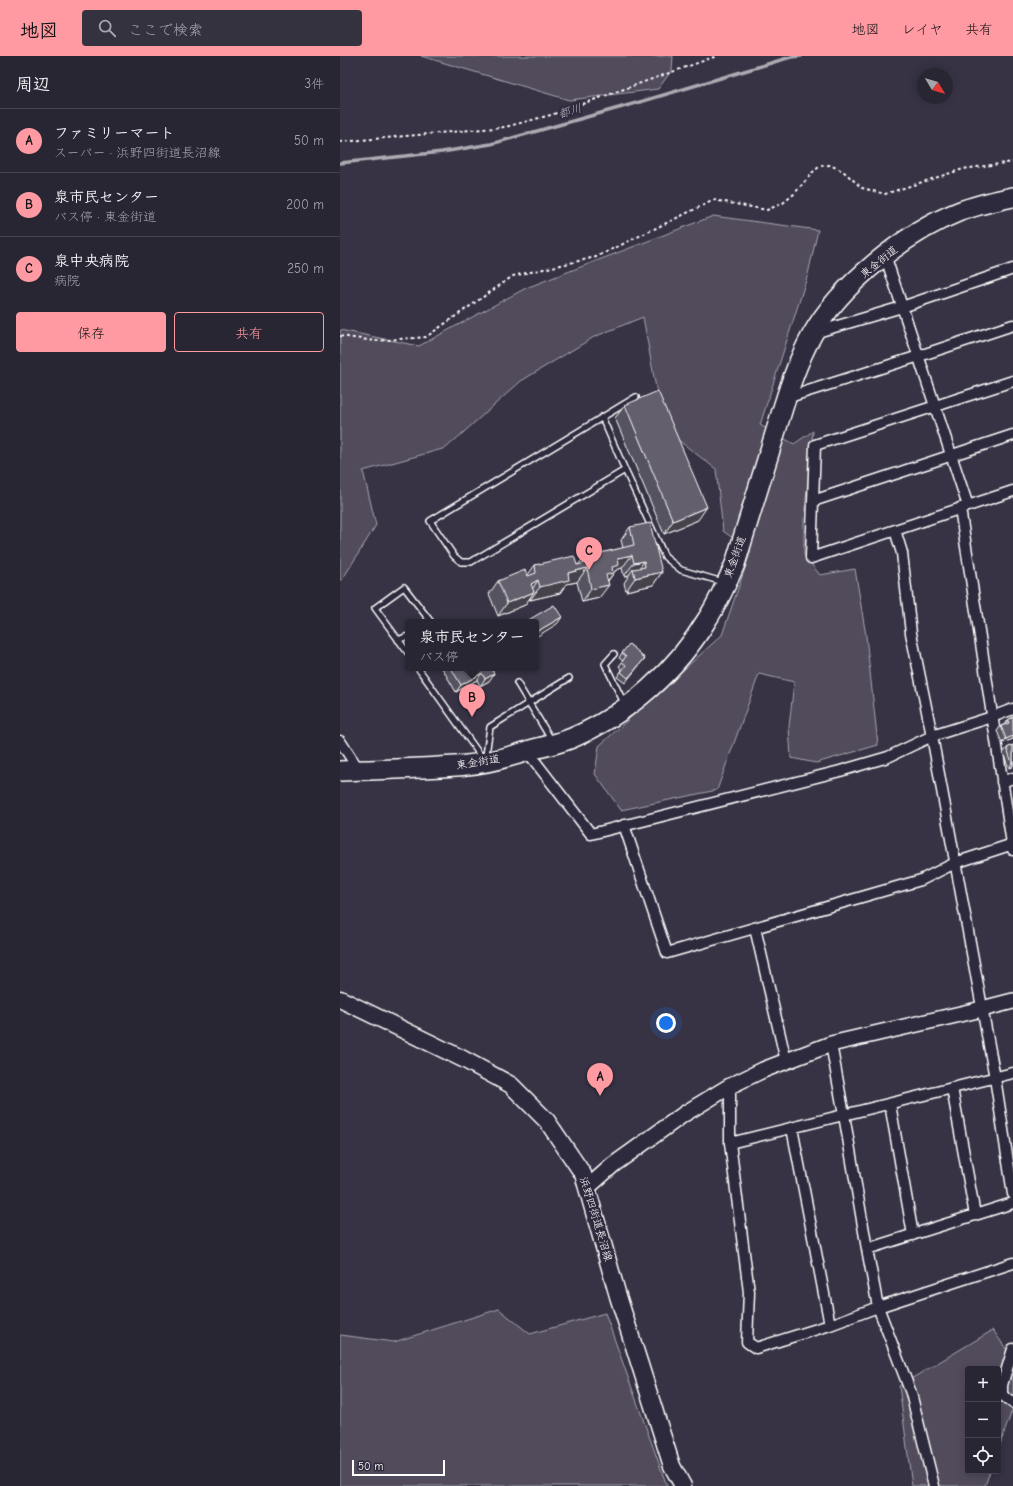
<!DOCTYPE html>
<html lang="ja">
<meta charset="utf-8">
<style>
body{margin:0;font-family:"Comic Neue","Klee One",sans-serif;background:#353240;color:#f1f3f6}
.controls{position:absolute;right:12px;bottom:12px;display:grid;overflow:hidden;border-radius:4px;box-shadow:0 2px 10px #0003}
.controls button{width:36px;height:36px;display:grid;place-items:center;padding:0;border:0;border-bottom:1px solid #45434f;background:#292634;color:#f1f3f6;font:20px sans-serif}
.compass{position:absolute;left:577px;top:12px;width:36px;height:36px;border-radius:50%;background:#292634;box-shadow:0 2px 10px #0003;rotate:128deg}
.scale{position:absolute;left:12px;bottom:10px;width:93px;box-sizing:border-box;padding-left:4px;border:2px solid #fff;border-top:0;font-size:11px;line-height:14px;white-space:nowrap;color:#fff;-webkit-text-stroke:3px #2f2a3d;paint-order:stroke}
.you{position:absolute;left:326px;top:967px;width:14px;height:14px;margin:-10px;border:3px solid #fff;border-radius:50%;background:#1a73e8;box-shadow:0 0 0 6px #1a73e833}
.badge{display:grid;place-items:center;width:26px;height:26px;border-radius:50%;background:#ff9aa2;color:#111;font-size:13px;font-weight:700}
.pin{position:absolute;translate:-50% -33px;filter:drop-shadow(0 1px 2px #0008)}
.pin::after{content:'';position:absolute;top:21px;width:14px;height:12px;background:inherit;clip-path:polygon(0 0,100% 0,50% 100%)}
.popup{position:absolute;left:65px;top:563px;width:134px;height:52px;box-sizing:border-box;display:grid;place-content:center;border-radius:4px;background:#292634;filter:drop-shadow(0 1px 3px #0005);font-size:13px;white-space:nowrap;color:#a5a5ac}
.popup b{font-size:15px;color:#f1f3f6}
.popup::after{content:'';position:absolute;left:50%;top:100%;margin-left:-8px;border:8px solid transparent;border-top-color:#292634}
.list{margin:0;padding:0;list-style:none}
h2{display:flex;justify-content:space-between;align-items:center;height:52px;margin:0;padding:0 16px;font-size:17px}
h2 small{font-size:13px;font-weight:400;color:#a5a5ac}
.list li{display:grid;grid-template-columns:26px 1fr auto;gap:12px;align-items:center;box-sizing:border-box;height:64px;padding:0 16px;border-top:1px solid #45434f}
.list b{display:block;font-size:15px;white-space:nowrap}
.list p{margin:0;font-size:13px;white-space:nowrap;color:#a5a5ac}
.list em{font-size:13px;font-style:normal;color:#a5a5ac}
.actions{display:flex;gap:8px;padding:12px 16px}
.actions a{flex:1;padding:9px 0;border:1px solid #ff9aa2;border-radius:4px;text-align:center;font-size:14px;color:#ff9aa2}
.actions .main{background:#ff9aa2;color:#111}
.icon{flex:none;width:22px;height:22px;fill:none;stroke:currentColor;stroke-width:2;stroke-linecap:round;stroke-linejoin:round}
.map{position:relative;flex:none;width:673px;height:1430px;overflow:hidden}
header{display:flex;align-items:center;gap:24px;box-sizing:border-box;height:56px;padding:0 20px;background:#ff9aa2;color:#111}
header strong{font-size:19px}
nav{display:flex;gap:22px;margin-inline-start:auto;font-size:14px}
.search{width:280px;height:36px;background:#353240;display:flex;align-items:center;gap:10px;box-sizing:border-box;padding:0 14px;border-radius:4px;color:#a5a5ac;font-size:15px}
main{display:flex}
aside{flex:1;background:#292634}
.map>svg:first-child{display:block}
.green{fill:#514c5c;stroke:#a8a6ae}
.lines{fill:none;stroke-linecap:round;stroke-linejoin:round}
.stream{stroke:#adabb2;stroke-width:3.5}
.lane-casing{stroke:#fff;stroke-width:8}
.street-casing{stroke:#fff;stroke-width:13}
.secondary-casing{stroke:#fff;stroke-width:18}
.primary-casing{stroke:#fff;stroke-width:19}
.highway-casing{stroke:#fff;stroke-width:22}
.path{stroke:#fff;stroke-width:2;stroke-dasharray:3 3;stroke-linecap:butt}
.lane{stroke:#2f2a3d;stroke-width:5}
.street{stroke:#2f2a3d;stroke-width:10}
.secondary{stroke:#2f2a3d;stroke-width:15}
.primary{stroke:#2f2a3d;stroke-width:16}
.highway{stroke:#2f2a3d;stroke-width:19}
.wall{fill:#55525e;stroke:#fff}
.shaded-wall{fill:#45424c;stroke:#fff}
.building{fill:#635f6d;stroke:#fff}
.labels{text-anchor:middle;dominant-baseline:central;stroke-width:4;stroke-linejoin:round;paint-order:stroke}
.street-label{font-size:11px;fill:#fff;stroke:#2f2a3d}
.water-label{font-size:12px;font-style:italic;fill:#b4b2b9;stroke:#2f2a3d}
</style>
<header>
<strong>地図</strong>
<div class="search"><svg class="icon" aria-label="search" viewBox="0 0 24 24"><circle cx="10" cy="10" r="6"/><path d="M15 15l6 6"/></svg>ここで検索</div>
<nav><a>地図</a><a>レイヤ</a><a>共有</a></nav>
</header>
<main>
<aside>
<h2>周辺<small>3件</small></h2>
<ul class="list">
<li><span class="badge">A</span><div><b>ファミリーマート</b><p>スーパー · 浜野四街道長沼線</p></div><em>50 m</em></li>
<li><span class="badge">B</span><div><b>泉市民センター</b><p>バス停 · 東金街道</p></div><em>200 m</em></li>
<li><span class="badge">C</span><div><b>泉中央病院</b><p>病院</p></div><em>250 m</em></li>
</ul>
<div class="actions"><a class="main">保存</a><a>共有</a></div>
</aside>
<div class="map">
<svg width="673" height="1430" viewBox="0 0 673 1430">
<rect width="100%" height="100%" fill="#373345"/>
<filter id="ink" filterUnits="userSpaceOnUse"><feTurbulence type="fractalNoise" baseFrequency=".025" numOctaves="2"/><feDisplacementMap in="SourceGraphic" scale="8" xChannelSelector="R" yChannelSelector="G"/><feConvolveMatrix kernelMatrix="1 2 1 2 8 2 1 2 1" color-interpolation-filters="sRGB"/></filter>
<g filter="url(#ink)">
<!-- green -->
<path class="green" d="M81 0H333L332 14 318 33 229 44Z
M373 160 478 174 468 218 420 369 454 388 473 375 464 463V499L480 519 515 513 526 580 538 689 476 707 451 702 449 671 454 626 419 618 377 734 281 754 255 718 259 690 382 579 411 495 383 475 376 413 329 377 316 332 303 261 254 281 181 325 106 392 23 415 36 469 2 524H0V274L79 290 186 232Z
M159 1253 190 1278 265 1257 327 1430H0V1279L54 1286Z
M653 1274 673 1303V1352L658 1394V1313H628V1415H650L645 1430H572L559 1330Z"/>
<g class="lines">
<!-- stream -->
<path class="stream" d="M0 107 102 96 151 88 300 46 451 1 461 0"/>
<!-- lane casing -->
<g class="lane-casing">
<path id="lane" d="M262 361 285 414 325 501 341 514 383 526
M285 414 131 506H121L114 500 90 465 296 341
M58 584 68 580
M68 597 35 552 64 531 91 566
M274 598 265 608 284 647
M78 612 145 706 150 671 229 622
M177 627 212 685"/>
</g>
<!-- street casing -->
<g class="street-casing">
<path id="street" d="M545 199 628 450
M474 277 562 251 673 213
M673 325 475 389 471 502 673 435
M446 342 579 300 673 269
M473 445 673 379
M620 452 673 794
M555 474 562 497 571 577 592 680 655 1022 673 1138
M0 685 19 714
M187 695 251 778 500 715 548 701 592 680 652 661 673 653
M662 726 673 722
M284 769 327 897 581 824 615 807 673 788
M415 872 446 1005
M491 988 504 1059 527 1193 538 1251 571 1337 594 1430
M390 1030V1087L409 1236 407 1286 416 1292 490 1269 538 1251 673 1207
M612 1032 635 1159
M550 1048 573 1179
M452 1072 490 1269
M390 1087 673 1017
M527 1193 673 1147
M673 1293 662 1329V1339L673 1347"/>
</g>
<!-- secondary casing -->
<g class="secondary-casing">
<path id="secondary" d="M247 1132 273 1109 344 1058 390 1030 423 1014 491 988 642 953 673 945"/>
</g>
<!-- primary casing -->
<g class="primary-casing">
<path id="primary" d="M0 943 123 1003 171 1029 207 1065 243 1118 278 1240 332 1410 343 1430"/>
</g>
<!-- highway casing -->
<g class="highway-casing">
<path id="highway" d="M0 715C42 713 85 713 127 709 149 707 173 700 194 693 207 690 220 687 232 682 288 658 337 614 368 562 379 545 387 526 395 508 408 465 421 423 434 381 445 346 454 311 472 279 499 230 565 177 618 156 636 149 654 145 673 141"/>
</g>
<!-- path -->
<path class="path" d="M0 86 165 71 211 59 377 0
M0 280 35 285 86 281 173 220 256 201 374 144 427 154 443 147 454 138 473 116 480 110 490 109 503 115 522 132 545 138 623 113 673 106"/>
<!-- lane -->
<use href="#lane" class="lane"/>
<!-- street -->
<use href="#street" class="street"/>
<!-- secondary -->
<use href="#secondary" class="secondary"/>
<!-- primary -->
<use href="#primary" class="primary"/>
<!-- highway -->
<use href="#highway" class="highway"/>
</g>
<!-- wall -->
<path class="wall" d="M285 349 358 464 324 478 275 362Z
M290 471 322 516 313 529 286 535 284 527 289 519 284 520 282 512 276 514 268 525 259 542 242 546 237 526 226 528 220 537 190 544V542L185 549 158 560 149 538 158 525 187 520 195 509H238L244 501 283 492 281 484Z
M282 597 300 599 305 602 285 627 277 621 282 614 279 610 283 605 279 602Z
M102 612H157L152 615 149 625 140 630 137 624 116 636Z
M673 661V683L662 687 657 675 661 670 665 668 668 664Z
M673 689V710L669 712 663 697 667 692Z"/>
<!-- shaded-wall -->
<path class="shaded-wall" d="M367 451 358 464 324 478 333 465Z
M292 499 282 512 276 514 269 523 264 530 269 529 259 542 242 546 251 533 278 502Z
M304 505 295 518 293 513 289 519 284 520 294 507Z
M247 512 237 526 226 528 220 537 190 544 200 531 228 517Z
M322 516 313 529 286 535 295 522Z
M198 524 189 538 191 528Z
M194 536 185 549 158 560 167 547Z
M222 561 217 568 196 581V576Z
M150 612H157L146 619Z
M142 617 137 624 116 636 121 629Z
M154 618 149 625 140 630 145 623Z
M673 680V683L662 687 666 683Z
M672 707H673V710L669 712Z"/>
<!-- building -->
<path class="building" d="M318 335 367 451 333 465 285 349Z
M310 467 322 516 295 522 293 513 305 511 304 505 294 507 292 499 278 502 279 509 272 511 273 517 266 519 269 529 251 533 247 512 228 517 229 524 200 531 198 524 191 528 194 536 167 547 158 525 185 514 188 520 196 517 195 509 234 500 237 509 245 507 244 501 294 489 290 471Z
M214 549 222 561 196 576V566H185Z
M289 588 301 598 300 599 305 602 288 622 281 616 286 609 282 606 286 600 282 597Z
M111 612H151L154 618 145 623 142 617 121 629Z
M673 661V680L666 683 661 670 669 667 668 664Z
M673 689V707H672L667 692Z"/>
</g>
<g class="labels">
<!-- street labels -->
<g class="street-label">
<text transform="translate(539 206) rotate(-39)">東金街道</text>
<text transform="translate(395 501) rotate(-70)">東金街道</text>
<text transform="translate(138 706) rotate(-9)">東金街道</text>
<text transform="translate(256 1163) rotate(73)">浜野四街道長沼線</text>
</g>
<!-- water labels -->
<g class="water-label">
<text transform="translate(230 55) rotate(-16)">都川</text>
</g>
</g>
</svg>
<div class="controls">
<button>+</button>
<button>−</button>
<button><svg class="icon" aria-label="locate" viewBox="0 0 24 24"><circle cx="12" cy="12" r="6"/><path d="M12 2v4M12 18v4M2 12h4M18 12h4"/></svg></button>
</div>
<svg class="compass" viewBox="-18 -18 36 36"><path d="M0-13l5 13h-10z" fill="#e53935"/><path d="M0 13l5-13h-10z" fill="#a5a5ac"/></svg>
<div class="scale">50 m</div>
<div class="you"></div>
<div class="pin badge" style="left:260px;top:1040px">A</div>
<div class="pin badge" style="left:132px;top:661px">B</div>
<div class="popup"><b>泉市民センター</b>バス停</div>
<div class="pin badge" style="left:249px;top:514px">C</div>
</div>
</main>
